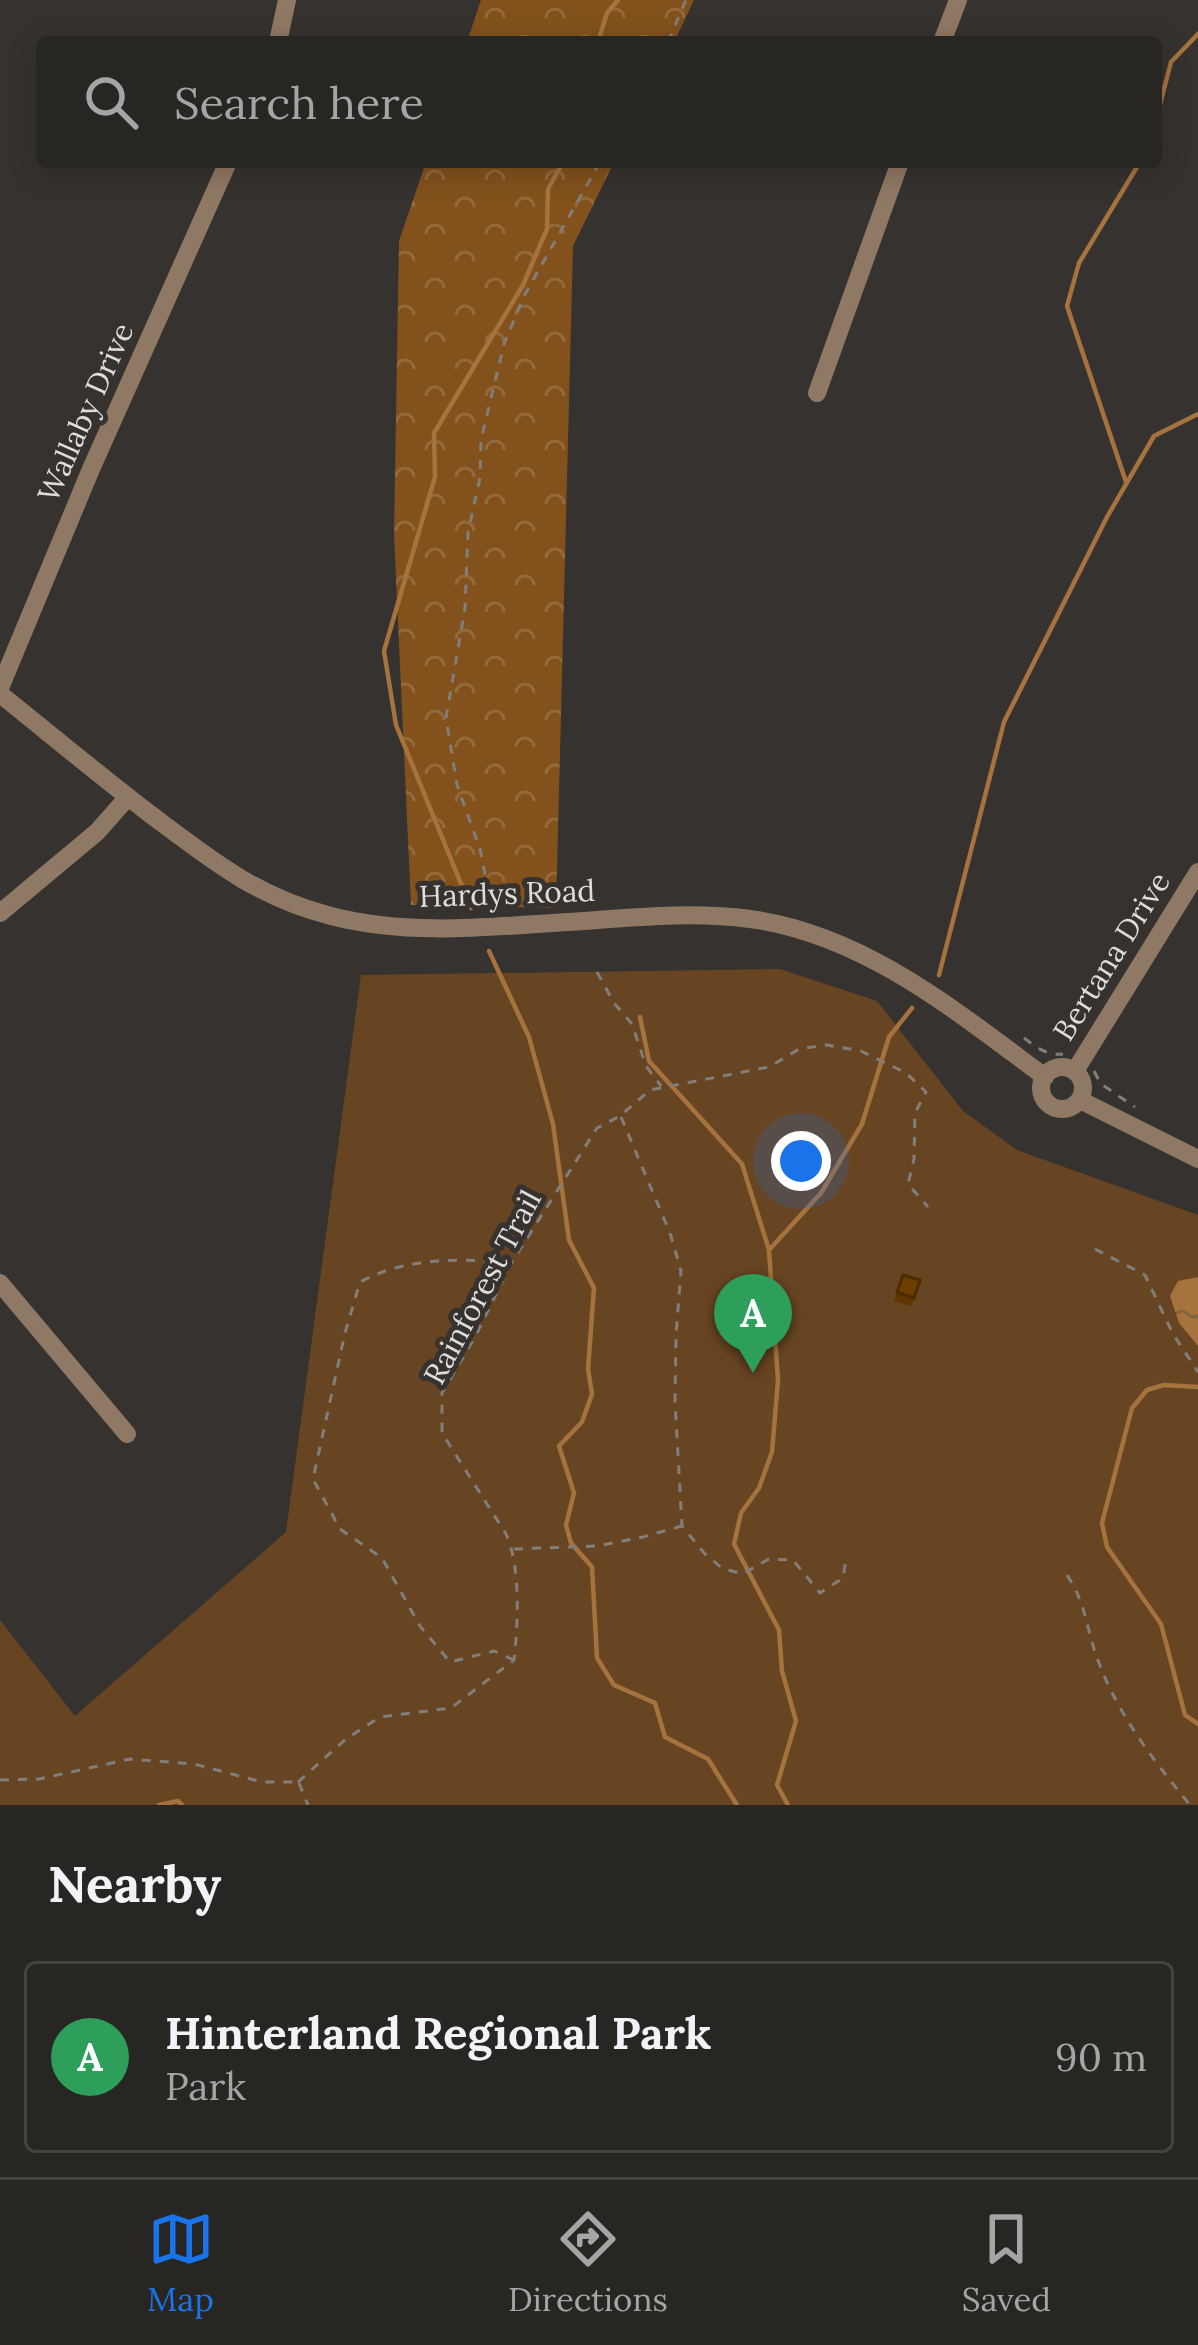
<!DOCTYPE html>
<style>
body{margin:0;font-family:Lora,serif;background:#302e2b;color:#f1f3f6}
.you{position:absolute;left:801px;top:1161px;width:42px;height:42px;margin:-30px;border:9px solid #fff;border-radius:50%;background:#1a73e8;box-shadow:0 0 0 18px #1a73e833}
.badge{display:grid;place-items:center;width:78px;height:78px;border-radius:50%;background:#1a73e8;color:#fff;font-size:39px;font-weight:700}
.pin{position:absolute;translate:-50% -99px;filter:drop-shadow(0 3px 6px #0008)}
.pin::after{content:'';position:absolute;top:63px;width:42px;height:36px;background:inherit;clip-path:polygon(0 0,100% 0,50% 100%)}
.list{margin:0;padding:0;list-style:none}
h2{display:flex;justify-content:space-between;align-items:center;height:156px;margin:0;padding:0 48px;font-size:51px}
h2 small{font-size:39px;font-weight:400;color:#a5a5a6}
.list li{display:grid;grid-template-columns:78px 1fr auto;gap:36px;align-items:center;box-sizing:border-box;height:192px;margin:0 24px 24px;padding:0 24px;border:3px solid #444341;border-radius:12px}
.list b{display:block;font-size:45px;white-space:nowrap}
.list p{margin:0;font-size:39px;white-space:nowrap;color:#a5a5a6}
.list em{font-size:39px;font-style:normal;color:#a5a5a6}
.icon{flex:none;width:66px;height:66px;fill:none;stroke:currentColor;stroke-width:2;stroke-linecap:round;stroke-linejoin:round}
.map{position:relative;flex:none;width:1198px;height:1805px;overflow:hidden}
.search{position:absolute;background:#282623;box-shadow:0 6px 30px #0003;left:36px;right:36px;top:36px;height:132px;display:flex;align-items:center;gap:30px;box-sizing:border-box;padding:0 42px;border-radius:12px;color:#a5a5a6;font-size:45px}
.sheet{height:372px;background:#282623}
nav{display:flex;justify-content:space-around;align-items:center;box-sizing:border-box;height:168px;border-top:3px solid #444341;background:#282623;font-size:33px;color:#a5a5a6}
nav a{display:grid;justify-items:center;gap:6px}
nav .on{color:#1a73e8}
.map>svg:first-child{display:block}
.forest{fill:url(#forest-crowns)}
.park{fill:#684522}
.water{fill:url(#water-ripples)}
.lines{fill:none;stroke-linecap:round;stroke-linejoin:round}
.stream{stroke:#a6733f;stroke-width:4.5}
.path{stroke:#817e7b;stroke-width:3;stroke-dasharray:9 9;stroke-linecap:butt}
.street{stroke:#907964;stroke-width:18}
.wall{fill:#5e3500}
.building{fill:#6d3e00;stroke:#4c2b00;stroke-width:3}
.labels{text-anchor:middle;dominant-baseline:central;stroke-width:10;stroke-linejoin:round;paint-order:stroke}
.street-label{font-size:30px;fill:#dfdddb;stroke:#36322f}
</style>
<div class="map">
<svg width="1198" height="1805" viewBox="0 0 1198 1805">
<defs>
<pattern id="forest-crowns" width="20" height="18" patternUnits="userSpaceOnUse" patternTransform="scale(3)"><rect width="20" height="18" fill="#83521c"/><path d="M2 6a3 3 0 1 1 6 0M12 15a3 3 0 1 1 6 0" fill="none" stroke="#946a3c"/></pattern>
<pattern id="water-ripples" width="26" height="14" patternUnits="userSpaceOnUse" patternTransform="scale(3)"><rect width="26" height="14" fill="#a6733f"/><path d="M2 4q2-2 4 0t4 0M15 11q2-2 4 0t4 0" fill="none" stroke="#836240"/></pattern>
</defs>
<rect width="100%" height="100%" fill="#36322f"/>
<!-- forest -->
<path class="forest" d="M481 0H694L674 42H467Z
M426 162H614L573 246 556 908 411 905 394 534 399 241Z"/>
<!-- park -->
<path class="park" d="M780 969 877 1001 963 1111 1017 1150 1198 1215V1805H0V1620L75 1716 286 1532 361 975Z"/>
<!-- water -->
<path class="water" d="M1198 1277V1346L1179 1323 1170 1296 1178 1281Z"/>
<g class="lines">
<!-- stream -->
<path class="stream" d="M598 42 607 13 618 0
M1156 120 1171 62 1198 34
M1126 482 1067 306 1079 263 1140 162
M471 908 396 725 384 651 435 477 434 433 523 285 547 229 548 189 563 162
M489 951 529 1037 553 1124 569 1240 594 1288 588 1369 592 1394 582 1422 559 1446 574 1493 566 1525 571 1543 592 1567 597 1658 614 1685 655 1703 665 1737 708 1759 737 1805
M939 975 1004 722 1107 517 1154 436 1198 414
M640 1017 649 1061 742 1164 769 1250 778 1380 772 1452 759 1488 741 1513 734 1544 779 1630 782 1671 796 1721 777 1785 788 1805
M769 1250 821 1193 862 1124 889 1037 912 1008
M1198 1387 1164 1385 1147 1390 1132 1408 1102 1523 1107 1547 1161 1624 1185 1715 1198 1724
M159 1805 178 1801 182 1805"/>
<!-- path -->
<path class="path" d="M668 42 686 0
M492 910 480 849 457 785 446 718 465 608 468 532 480 478 481 440 504 344 524 296 600 162
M597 972 614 1003 632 1024 646 1066 661 1086
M1024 1038C1036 1047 1047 1056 1063 1054
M1094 1071 1101 1084 1135 1107
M621 1117 670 1233 681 1271 676 1335 675 1402 682 1526 705 1554 722 1568 742 1574 769 1559 793 1560 820 1593 843 1578 846 1558
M1095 1249 1145 1275 1173 1334 1198 1372
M511 1262C459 1259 406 1257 360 1282L345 1333 313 1479 340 1529 382 1558 420 1626 450 1662 494 1651 514 1660
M514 1549 597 1546 643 1537 682 1526
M1067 1575C1087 1605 1086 1630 1099 1663 1119 1716 1154 1761 1190 1805
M0 1780 39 1779 130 1759 194 1764 262 1782H297
M298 1782 346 1739 380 1717 451 1708 514 1660C518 1624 521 1567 506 1534L442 1433V1393L475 1337 512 1262 597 1128 620 1116 650 1090 769 1067 799 1049 827 1045 861 1051 906 1073 926 1092 915 1113 914 1159 908 1184 928 1207
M299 1783 308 1805"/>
<!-- street -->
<path class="street" d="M278 42 287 0
M942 42 958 0
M817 393 900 162
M0 688 91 469 228 162
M0 694C50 734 99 775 150 814 210 859 256 897 331 916 408 936 490 927 568 922 628 918 690 911 750 919 863 934 956 1011 1045 1077
M0 913 97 832 128 797
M1041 1088a21 21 0 1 1 42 0a21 21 0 1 1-42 0Z
M1075 1071 1198 872
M1080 1100 1198 1159
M0 1283 127 1434"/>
</g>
<!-- wall -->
<path class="wall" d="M903 1275 920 1280 911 1306 894 1301Z"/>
<!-- building -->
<path class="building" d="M903 1275 920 1280 914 1298 897 1292Z"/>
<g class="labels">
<!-- street labels -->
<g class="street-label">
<text transform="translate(85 412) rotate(-66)">Wallaby Drive</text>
<text transform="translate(507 893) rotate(-2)">Hardys Road</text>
<text transform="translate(1111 956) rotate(-58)">Bertana Drive</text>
<text transform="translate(482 1287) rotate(-62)">Rainforest Trail</text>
</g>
</g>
</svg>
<div class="you"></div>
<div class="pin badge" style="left:753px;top:1373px;background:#2e9e5b">A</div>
<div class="search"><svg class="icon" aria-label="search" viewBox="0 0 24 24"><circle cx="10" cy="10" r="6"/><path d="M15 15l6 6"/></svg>Search here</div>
</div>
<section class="sheet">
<h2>Nearby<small></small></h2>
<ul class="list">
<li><span class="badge" style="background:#2e9e5b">A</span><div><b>Hinterland Regional Park</b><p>Park</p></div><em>90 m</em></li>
</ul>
</section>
<nav>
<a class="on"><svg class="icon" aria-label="map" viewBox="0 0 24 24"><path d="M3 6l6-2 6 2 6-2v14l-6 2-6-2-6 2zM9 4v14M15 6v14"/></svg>Map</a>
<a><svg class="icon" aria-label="directions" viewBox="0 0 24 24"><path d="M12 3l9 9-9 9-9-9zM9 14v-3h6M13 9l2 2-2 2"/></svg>Directions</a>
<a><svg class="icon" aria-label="saved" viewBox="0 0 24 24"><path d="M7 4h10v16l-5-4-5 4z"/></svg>Saved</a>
</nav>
